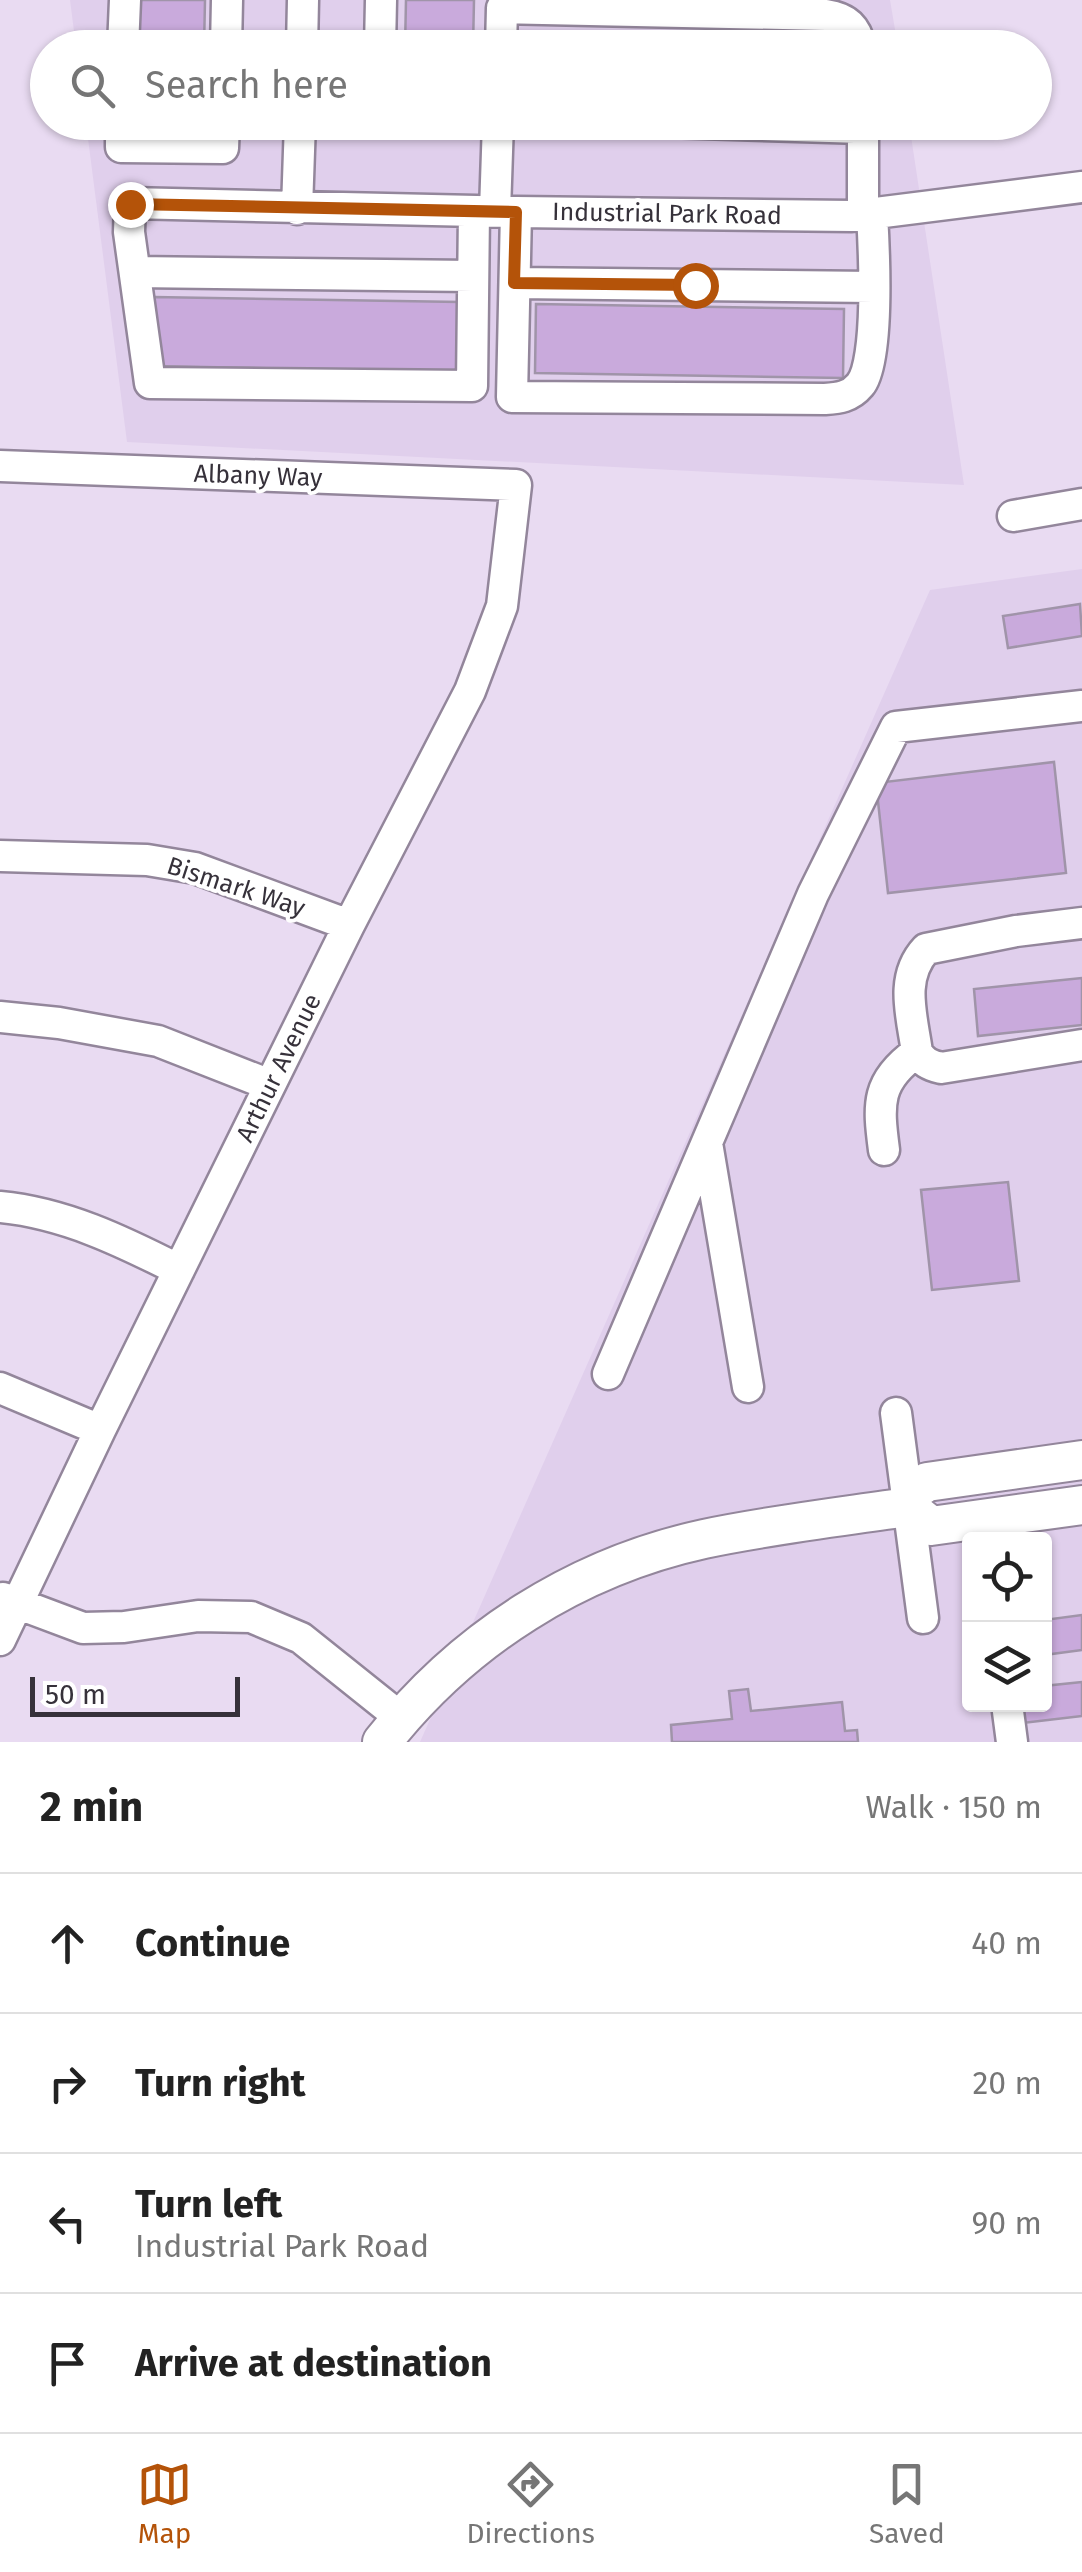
<!DOCTYPE html>
<meta charset="utf-8">
<style>
body{margin:0;font-family:"Fira Sans",sans-serif;background:#f6f6f6;color:#222}
.controls{position:absolute;right:30px;bottom:30px;display:grid;overflow:hidden;border-radius:10px;box-shadow:0 2px 8px #0004}
.controls button{width:90px;height:90px;display:grid;place-items:center;padding:0;border:0;border-bottom:2px solid #e0e0e0;background:#fff;color:#222;font:50px sans-serif}
.scale{position:absolute;left:30px;bottom:25px;width:210px;box-sizing:border-box;padding-left:10px;border:5px solid #36313a;border-top:0;font-size:28px;line-height:35px;white-space:nowrap;color:#36313a;-webkit-text-stroke:8px #fff;paint-order:stroke}
.stop{position:absolute;width:30px;height:30px;margin:-22px;border:8px solid #b45309;border-radius:50%;background:#fff}
.stop.end{background:#b45309;border-color:#fff;box-shadow:0 2px 10px #0008}
.list{margin:0;padding:0;list-style:none}
h2{display:flex;justify-content:space-between;align-items:center;height:130px;margin:0;padding:0 40px;font-size:42px}
h2 small{font-size:32px;font-weight:400;color:#767676}
.list li{display:grid;grid-template-columns:65px 1fr auto;gap:30px;align-items:center;box-sizing:border-box;height:140px;padding:0 40px;border-top:2px solid #e0e0e0}
.list b{display:block;font-size:38px;white-space:nowrap}
.list p{margin:0;font-size:32px;white-space:nowrap;color:#767676}
.list em{font-size:32px;font-style:normal;color:#767676}
.icon{flex:none;width:55px;height:55px;fill:none;stroke:currentColor;stroke-width:2;stroke-linecap:round;stroke-linejoin:round}
.map{position:relative;flex:none;width:1082px;height:1742px;overflow:hidden}
.search{position:absolute;background:#fff;box-shadow:0 2px 8px #0004;left:30px;right:30px;top:30px;height:110px;display:flex;align-items:center;gap:25px;box-sizing:border-box;padding:0 35px;border-radius:55px;color:#767676;font-size:38px}
.sheet{height:690px;background:#fff}
nav{display:flex;justify-content:space-around;align-items:center;box-sizing:border-box;height:140px;border-top:2px solid #e0e0e0;background:#fff;font-size:28px;color:#767676}
nav a{display:grid;justify-items:center;gap:5px}
nav .on{color:#b45309}
.map>svg:first-child{display:block}
.built{fill:#e0cfec;fill-rule:evenodd}
.building{fill:#c9aadc;stroke:#a094a9;stroke-width:2.5}
.lines{fill:none;stroke-linecap:round;stroke-linejoin:round}
.minor-casing{stroke:#93869b;stroke-width:35}
.major-casing{stroke:#93869b;stroke-width:42}
.minor{stroke:#fff;stroke-width:30}
.major{stroke:#fff;stroke-width:38}
.route{stroke:#b45309;stroke-width:12}
.labels{text-anchor:middle;dominant-baseline:central;stroke-width:8;stroke-linejoin:round;paint-order:stroke}
.street-label{font-size:25px;fill:#36313a;stroke:#fff}
</style>
<div class="map">
<svg width="1082" height="1742" viewBox="0 0 1082 1742">
<rect width="100%" height="100%" fill="#e9dbf2"/>
<!-- built -->
<path class="built" d="M70 0H890L898 47H76Z
M86 123H909L964 485 127 442Z
M1082 569V1742H420L930 590ZM970 1540H1044V1704H970Z"/>
<!-- building -->
<path class="building" d="M135 0H205L204 48H134Z
M406 0H474L473 48H405Z
M521 33 828 36V48H521Z
M132 122H202V131L132 130Z
M154 297 460 302 459 372 153 366Z
M536 304 844 309 843 378 535 373Z
M1080 604 1082 636 1008 648 1003 616Z
M1054 762 1066 873 888 893 876 783Z
M1082 978V1025L978 1036 974 989Z
M1008 1182 1019 1281 932 1290 921 1190Z
M1082 1615V1650L1044 1655V1620Z
M1082 1682V1716L1014 1724 1012 1704H1044V1686Z
M748 1689 751 1711 842 1702 845 1731 857 1730 858 1742H672L671 1725 732 1719 729 1691Z"/>
<g class="lines">
<!-- minor casing -->
<g class="minor-casing">
<path id="minor" d="M123 48 125 0
M226 48 227 0
M302 48 303 0
M380 48 381 0
M501 48 502 8 826 15C847 18 856 27 861 48
M121 122V147L223 148 224 122
M666 122 863 128
M297 209 300 122
M474 211 472 386 150 383 129 232 130 203C258 207 387 209 516 212L852 216 1082 187
M495 211 498 122
M516 212 512 397 825 399C839 398 850 397 860 385 880 362 874 248 872 214
M863 215V122
M135 272 473 276
M515 283 873 287
M0 466 516 485 502 606 470 691 349 925 100 1430 0 1640
M1013 516 1082 504
M0 856 147 860 195 868 349 925
M1082 923 1016 931 926 949C899 978 912 1016 917 1052 923 1062 929 1065 941 1068L1082 1045
M0 1017 59 1023 158 1041 270 1085
M707 1143 748 1387
M884 1150C878 1104 876 1081 917 1052
M0 1207C64 1213 122 1241 179 1270
M608 1374 813 894 896 727 1082 706
M0 1388 100 1430
M896 1413 923 1618
M3 1598 83 1628 124 1627 198 1616 251 1617 301 1638 401 1718
M1007 1704 1012 1742"/>
</g>
<!-- major casing -->
<g class="major-casing">
<path id="major" d="M907 1507 915 1490 927 1482 1082 1460
M382 1742C463 1639 576 1567 704 1539 770 1525 839 1517 907 1507L931 1526 1082 1505"/>
</g>
<!-- minor -->
<use href="#minor" class="minor"/>
<!-- major -->
<use href="#major" class="major"/>
</g>
<g class="lines">
<!-- route -->
<path class="route" d="M130 204 516 212 514 283 695 285"/>
</g>
<g class="labels">
<!-- street labels -->
<g class="street-label">
<text transform="translate(667 214) rotate(1)">Industrial Park Road</text>
<text transform="translate(258 476) rotate(2)">Albany Way</text>
<text transform="translate(236 887) rotate(18)">Bismark Way</text>
<text transform="translate(279 1068) rotate(-64)">Arthur Avenue</text>
</g>
</g>
</svg>
<div class="controls">
<button><svg class="icon" aria-label="locate" viewBox="0 0 24 24"><circle cx="12" cy="12" r="6"/><path d="M12 2v4M12 18v4M2 12h4M18 12h4"/></svg></button>
<button><svg class="icon" aria-label="layers" viewBox="0 0 24 24"><path d="M12 4l9 5-9 5-9-5zM3 14l9 5 9-5"/></svg></button>
</div>
<div class="scale">50 m</div>
<div class="stop" style="left:695px;top:285px"></div>
<div class="stop end" style="left:130px;top:204px"></div>
<div class="search"><svg class="icon" aria-label="search" viewBox="0 0 24 24"><circle cx="10" cy="10" r="6"/><path d="M15 15l6 6"/></svg>Search here</div>
</div>
<section class="sheet">
<h2>2 min<small>Walk · 150 m</small></h2>
<ul class="list">
<li><svg class="icon" aria-label="ahead" viewBox="0 0 24 24"><path d="M12 20V5M6 11l6-6 6 6"/></svg><div><b>Continue</b></div><em>40 m</em></li>
<li><svg class="icon" aria-label="right" viewBox="0 0 24 24"><path d="M7 20v-9h11M14 6l5 5-5 5"/></svg><div><b>Turn right</b></div><em>20 m</em></li>
<li><svg class="icon" aria-label="left" viewBox="0 0 24 24"><path d="M17 20v-9H6M10 6l-5 5 5 5"/></svg><div><b>Turn left</b><p>Industrial Park Road</p></div><em>90 m</em></li>
<li><svg class="icon" aria-label="arrive" viewBox="0 0 24 24"><path d="M6 21V4h12l-3 4 3 4H6"/></svg><div><b>Arrive at destination</b></div></li>
</ul>
</section>
<nav>
<a class="on"><svg class="icon" aria-label="map" viewBox="0 0 24 24"><path d="M3 6l6-2 6 2 6-2v14l-6 2-6-2-6 2zM9 4v14M15 6v14"/></svg>Map</a>
<a><svg class="icon" aria-label="directions" viewBox="0 0 24 24"><path d="M12 3l9 9-9 9-9-9zM9 14v-3h6M13 9l2 2-2 2"/></svg>Directions</a>
<a><svg class="icon" aria-label="saved" viewBox="0 0 24 24"><path d="M7 4h10v16l-5-4-5 4z"/></svg>Saved</a>
</nav>
